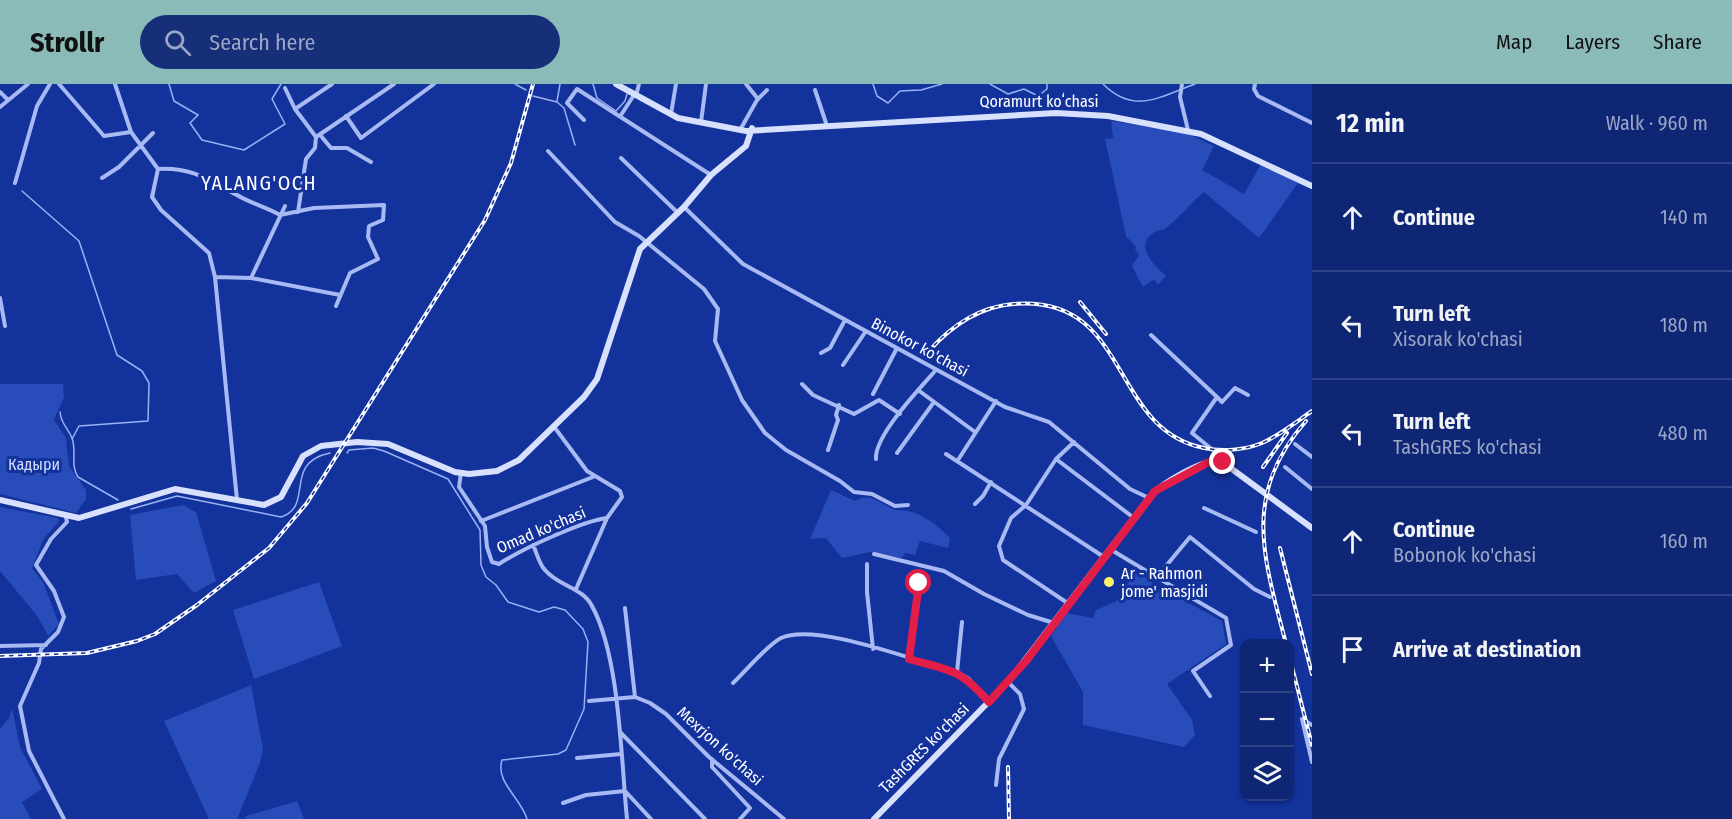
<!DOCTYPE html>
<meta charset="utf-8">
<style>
body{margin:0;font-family:"Fira Sans Condensed",sans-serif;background:#172e79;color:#f1f3f6}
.controls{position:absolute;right:18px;bottom:18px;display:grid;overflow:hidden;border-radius:12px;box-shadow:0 2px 4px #0004}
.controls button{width:54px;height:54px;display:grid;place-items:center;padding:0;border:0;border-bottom:2px solid #2e4386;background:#0e2674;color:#f1f3f6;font:30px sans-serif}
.stop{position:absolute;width:18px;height:18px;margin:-14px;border:4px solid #e11d48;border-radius:50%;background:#fff}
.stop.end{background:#e11d48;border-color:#fff;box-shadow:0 2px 6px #0008}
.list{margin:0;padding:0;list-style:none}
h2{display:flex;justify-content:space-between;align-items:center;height:78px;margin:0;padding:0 24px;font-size:26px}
h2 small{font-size:20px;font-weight:400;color:#9ba5c5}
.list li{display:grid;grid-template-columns:39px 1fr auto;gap:18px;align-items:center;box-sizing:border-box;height:108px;padding:0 24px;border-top:2px solid #2e4386}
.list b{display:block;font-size:22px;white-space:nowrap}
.list p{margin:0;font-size:20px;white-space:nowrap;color:#9ba5c5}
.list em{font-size:20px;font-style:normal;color:#9ba5c5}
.icon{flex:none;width:33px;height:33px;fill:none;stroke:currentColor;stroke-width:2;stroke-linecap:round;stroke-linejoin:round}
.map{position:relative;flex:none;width:1312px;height:735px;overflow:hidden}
header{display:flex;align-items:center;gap:36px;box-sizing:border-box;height:84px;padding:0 30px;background:#8bbbb9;color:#111}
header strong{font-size:28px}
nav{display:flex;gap:33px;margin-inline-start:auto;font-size:21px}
.search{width:420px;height:54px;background:#172e79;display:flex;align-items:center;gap:15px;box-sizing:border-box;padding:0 21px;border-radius:33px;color:#9ba5c5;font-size:22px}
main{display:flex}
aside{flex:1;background:#0e2674}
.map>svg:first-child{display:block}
.green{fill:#294cbb}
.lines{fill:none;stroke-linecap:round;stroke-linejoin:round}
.stream{stroke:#9ab1f6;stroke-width:1.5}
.minor{stroke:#a8baf3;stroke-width:4}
.secondary{stroke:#d7e0fd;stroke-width:6}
.rail-casing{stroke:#fff;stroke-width:4}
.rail{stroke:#13329b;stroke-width:1.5;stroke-dasharray:4.5;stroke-linecap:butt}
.route{stroke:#e11d48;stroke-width:8}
.poi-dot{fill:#fff36a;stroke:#13329b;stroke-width:2}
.labels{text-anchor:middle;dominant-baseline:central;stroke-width:6;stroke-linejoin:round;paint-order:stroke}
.street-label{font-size:16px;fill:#fff;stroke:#13329b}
.park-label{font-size:16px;fill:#d0dbfd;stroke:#13329b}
.poi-label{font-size:16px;fill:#fff;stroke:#13329b;text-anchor:start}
.quarter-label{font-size:20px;letter-spacing:1.5px;fill:#fff;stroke:#13329b}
</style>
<header>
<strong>Strollr</strong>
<div class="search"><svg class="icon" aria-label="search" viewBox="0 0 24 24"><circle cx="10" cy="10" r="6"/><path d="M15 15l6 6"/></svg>Search here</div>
<nav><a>Map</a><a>Layers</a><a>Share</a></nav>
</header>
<main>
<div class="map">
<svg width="1312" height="735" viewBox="0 0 1312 735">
<rect width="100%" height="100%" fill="#13329b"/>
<!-- green -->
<path class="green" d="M1111 37 1184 48 1214 62 1202 86 1244 110 1261 80 1298 99 1259 154 1204 108C1191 119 1179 134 1166 144 1162 147 1161 145 1157 147 1131 160 1154 181 1166 192L1158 201 1154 195 1143 203 1132 182 1139 171 1135 165 1136 163 1126 152 1105 55 1113 54Z
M0 300H63L64 313 54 336 66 354 69 382 86 406V415L76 429 0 410Z
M831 406 855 417C871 408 878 419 893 425 899 427 906 426 912 428 928 433 939 443 950 454L948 464 920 457 915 471 905 469 902 474 870 468 842 474 826 454 810 455Z
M183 421 196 428 216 497 194 509 177 490 136 496 130 431Z
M0 423 58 434 59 437 43 456 32 484 43 498 59 540 48 552 38 533 0 487Z
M1136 486 1155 501 1222 537 1226 560 1167 600 1192 636 1195 651 1184 663 1083 641V608L1051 552 1067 529 1093 534 1096 526 1117 517Z
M319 498 342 562 254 595 233 526Z
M251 601 263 665 260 679 237 735H209L164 637Z
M12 624 20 663 42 705 22 718 31 735H0V645L9 634Z
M297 717 304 735H245L246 732Z"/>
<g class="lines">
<!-- stream -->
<path class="stream" d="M169 0 174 17 198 31 190 39 202 56 244 66 285 40 272 15 281 0
M515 0 526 6
M593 0 597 14 616 27 625 17 627 10
M873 0 877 12 888 19 900 7 921 6 942 0
M990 0 1008 10 1024 5 1038 12 1047 5V0
M1103 0C1134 31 1159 13 1195 0
M533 12 557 18 564 24 575 61
M557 17 560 0
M22 107 79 157 117 271 142 287 149 299 148 337 79 342 72 355
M60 328C61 340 68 344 72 354 77 367 70 381 78 393L118 416
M347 369 349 366 373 364 384 367 448 395 480 446 481 481 486 493 496 501 508 518 539 528 554 523 565 526 583 545 588 558 584 625 566 666 558 670 502 676C495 698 521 714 527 735
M131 425 177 412 281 433C315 422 282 379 330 369"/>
<!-- minor -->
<path class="minor" d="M59 0 104 52 131 48
M115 0 131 48 158 85 152 113 161 126 209 169 215 193 237 416
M746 0 758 15
M1182 0 1180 13 1188 46
M1255 0 1254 5 1258 12 1312 39
M285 4 295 25 316 53 315 64 306 75 298 128
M815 6 826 39
M0 8 8 16
M636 12 639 0
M0 23 28 0
M295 25 332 0
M671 30 676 0
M621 31 634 11
M346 32 361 54 434 0
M584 36 567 19 577 5 711 91
M701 38 706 0
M740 46 757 16 767 6
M321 52 331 64H347L371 78
M316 53 394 0
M548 67 615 138 639 152 704 205 718 225 715 257 742 316 765 349 786 366 840 397 854 408 872 410 895 422 908 421
M621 74 678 129
M158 85C192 83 209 96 237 111 250 119 266 123 280 131L314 124 384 121 383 136 369 142 368 153 378 175 350 189 336 222
M102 94 119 83 153 49
M15 99 37 22 50 0
M684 123 743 180 1005 323 1049 338 1130 405 1149 414
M215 193 251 194 340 211
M251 194 285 122
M0 214 5 242
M1151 251 1217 313 1192 349 1214 367 1215 377
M821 269 830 264 845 236
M843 281 866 247
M802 300 813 311 854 330 879 316 900 330
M918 306 975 348
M873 310 897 264
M1217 313 1222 318 1235 304 1248 311
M555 344 587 387 620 407 622 413 607 434 576 505
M1295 360 1312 373
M828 366 838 336 836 331 839 321
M897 369 934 318
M946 370 1104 473
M876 375C874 352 920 304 936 286
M1056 375 1134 434
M958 376 996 317
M1285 383 1312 405
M461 389 459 403 485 442 487 463 492 478 499 480C522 465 582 437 607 434
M975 420 983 412 991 398
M1204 424 1256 448
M481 437 593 393
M533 461C537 469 539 480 545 486 558 502 582 503 592 522 620 573 621 676 627 735
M1110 465C1149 489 1187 511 1226 534L1231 561 1193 587 1210 612
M874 470 944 487 984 510 1028 531 1054 539
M867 480V508L873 565
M1156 494 1190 453 1254 505 1270 513
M1069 520 1003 476 999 462 1011 434 1026 421 1056 375 1074 358
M625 524 635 613
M0 562 46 561
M909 575 919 499
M957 588 962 538
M733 599C746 587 767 561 781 554 817 538 917 578 957 588L969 595 988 618
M589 617 635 613 650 619 666 630 709 673 784 735
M1302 635 1312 678
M1302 635 1312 641
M620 648 705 735
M577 674 621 670
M712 675V683L750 724 740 735
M996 701 999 675 1024 625 1020 610 1008 598
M563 719 586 711 625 707 651 735
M64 735 29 667 20 622 39 579 41 565 58 548 64 533 54 507 36 481 51 455 67 438 66 433"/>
<!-- secondary -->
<path class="secondary" d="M616 0 678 34 746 47 1056 29 1108 32 1201 50 1312 102
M0 416 79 434 175 405 264 421 281 413 303 372 321 362 357 358 388 360 455 388 469 390 497 387 519 376 584 313 597 295 640 165 684 123 711 91 746 62 752 44
M874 735 1008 598 1149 414C1160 400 1204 374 1221 377L1312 444"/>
<!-- rail casing -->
<g class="rail-casing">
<path id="rail" d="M1080 218 1106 250
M928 268C951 242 978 223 1013 220 1132 210 1108 345 1204 364 1222 368 1245 366 1262 359 1280 351 1296 338 1312 327
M1263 383 1287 349
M1280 464 1312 590
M1286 560C1264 474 1241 411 1306 337
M0 572 87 569 137 557 155 550 197 521 269 464 307 419 485 136 511 79 533 0
M1290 575 1312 661
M1008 683 1009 735"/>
</g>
<!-- rail -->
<use href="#rail" class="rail"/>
</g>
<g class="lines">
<!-- route -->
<path class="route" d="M919 499 909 575C951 587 959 584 989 618L1026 577 1155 407 1209 378H1223"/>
</g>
<!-- markers -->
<circle class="poi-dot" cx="1109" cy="498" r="6"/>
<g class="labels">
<!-- street labels -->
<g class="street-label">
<text x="1039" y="17">Qoramurt koʻchasi</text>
<text transform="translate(920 263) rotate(28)">Binokor ko'chasi</text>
<text transform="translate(541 446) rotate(-23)">Omad ko'chasi</text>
<text transform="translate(720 662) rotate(42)">Mexrjon ko'chasi</text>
<text transform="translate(924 664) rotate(-45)">TashGRES ko'chasi</text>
</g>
<!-- park labels -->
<g class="park-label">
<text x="34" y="380">Кадыри</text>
</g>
<!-- poi labels -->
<g class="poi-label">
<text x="1121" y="489">Ar - Rahmon<tspan x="1121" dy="18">jome' masjidi</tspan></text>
</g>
<!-- quarter labels -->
<g class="quarter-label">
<text x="259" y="99">YALANG'OCH</text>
</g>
</g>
</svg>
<div class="controls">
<button>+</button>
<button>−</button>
<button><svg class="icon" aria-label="layers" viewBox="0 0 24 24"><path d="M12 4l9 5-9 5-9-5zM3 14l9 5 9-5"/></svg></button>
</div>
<div class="stop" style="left:919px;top:499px"></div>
<div class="stop end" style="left:1223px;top:378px"></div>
</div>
<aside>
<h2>12 min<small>Walk · 960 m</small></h2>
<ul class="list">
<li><svg class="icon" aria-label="ahead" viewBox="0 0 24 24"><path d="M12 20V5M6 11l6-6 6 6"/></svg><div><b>Continue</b></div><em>140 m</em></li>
<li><svg class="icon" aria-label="left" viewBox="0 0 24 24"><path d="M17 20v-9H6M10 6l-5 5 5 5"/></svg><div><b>Turn left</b><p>Xisorak ko'chasi</p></div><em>180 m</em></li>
<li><svg class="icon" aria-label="left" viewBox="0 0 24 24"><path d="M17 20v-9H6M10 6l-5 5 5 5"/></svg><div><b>Turn left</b><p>TashGRES ko'chasi</p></div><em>480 m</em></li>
<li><svg class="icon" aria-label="ahead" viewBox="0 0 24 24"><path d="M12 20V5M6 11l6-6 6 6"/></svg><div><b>Continue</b><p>Bobonok ko'chasi</p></div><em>160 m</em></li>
<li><svg class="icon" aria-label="arrive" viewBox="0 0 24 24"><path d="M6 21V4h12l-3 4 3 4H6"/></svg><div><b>Arrive at destination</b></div></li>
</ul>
</aside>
</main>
